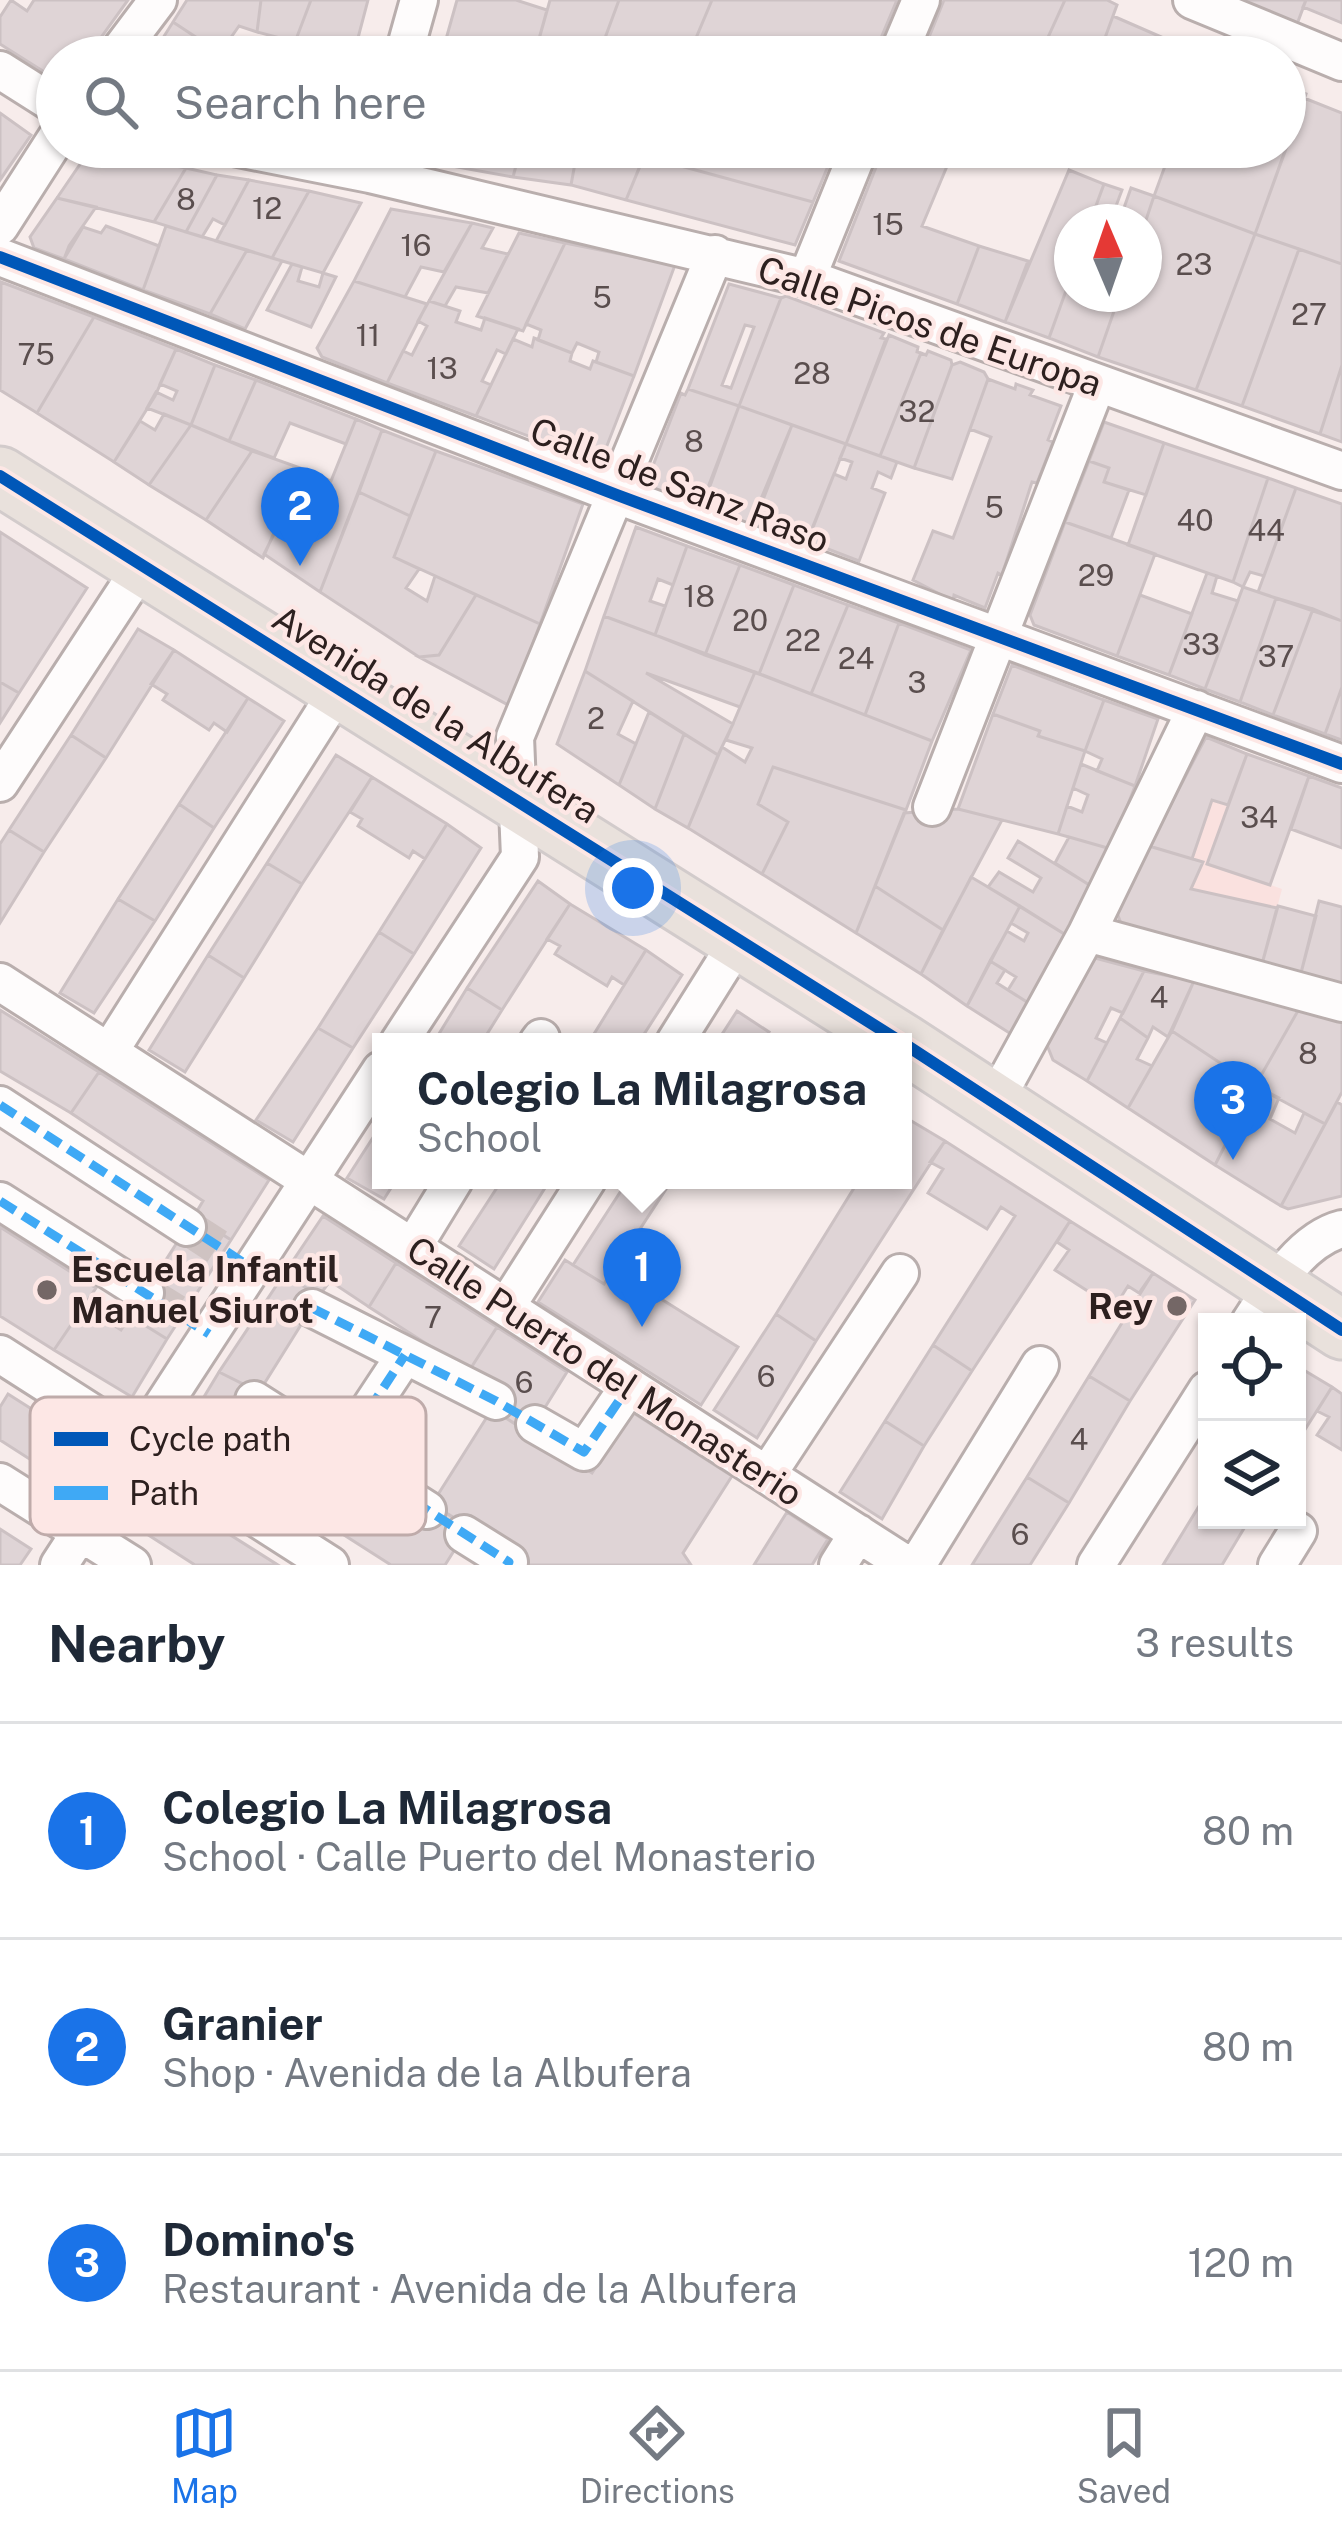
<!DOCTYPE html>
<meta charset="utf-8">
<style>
body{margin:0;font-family:"Public Sans",sans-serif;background:#f6f6f7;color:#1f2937}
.controls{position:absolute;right:36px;bottom:36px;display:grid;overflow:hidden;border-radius:0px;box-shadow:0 3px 9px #0004}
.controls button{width:108px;height:108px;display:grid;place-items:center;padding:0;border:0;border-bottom:3px solid #e0e1e3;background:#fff;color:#1f2937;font:60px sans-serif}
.compass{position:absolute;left:1054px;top:204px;width:108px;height:108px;border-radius:50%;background:#fff;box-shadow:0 3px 9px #0004;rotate:358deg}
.you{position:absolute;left:633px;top:888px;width:42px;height:42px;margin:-30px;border:9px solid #fff;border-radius:50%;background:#1a73e8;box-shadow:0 0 0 18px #1a73e833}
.badge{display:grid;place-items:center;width:78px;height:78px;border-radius:50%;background:#1a73e8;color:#fff;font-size:39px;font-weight:700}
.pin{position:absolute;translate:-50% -99px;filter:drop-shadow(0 3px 6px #0008)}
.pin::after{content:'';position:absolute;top:63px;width:42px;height:36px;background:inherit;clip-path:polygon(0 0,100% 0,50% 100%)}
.popup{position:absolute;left:372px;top:1033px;width:540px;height:156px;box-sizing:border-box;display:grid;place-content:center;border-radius:0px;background:#fff;filter:drop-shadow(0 3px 9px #0005);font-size:39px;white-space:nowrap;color:#747a83}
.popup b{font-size:45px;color:#1f2937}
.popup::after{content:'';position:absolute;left:50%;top:100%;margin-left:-24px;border:24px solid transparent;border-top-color:#fff}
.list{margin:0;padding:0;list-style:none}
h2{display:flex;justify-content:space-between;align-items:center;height:156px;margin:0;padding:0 48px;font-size:51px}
h2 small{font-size:39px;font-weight:400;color:#747a83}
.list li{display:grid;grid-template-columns:78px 1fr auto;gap:36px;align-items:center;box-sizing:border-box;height:216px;padding:0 48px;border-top:3px solid #e0e1e3}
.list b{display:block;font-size:45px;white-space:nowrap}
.list p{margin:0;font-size:39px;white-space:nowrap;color:#747a83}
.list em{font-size:39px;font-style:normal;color:#747a83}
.icon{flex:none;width:66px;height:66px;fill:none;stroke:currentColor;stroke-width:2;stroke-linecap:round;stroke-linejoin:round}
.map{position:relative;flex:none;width:1342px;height:1565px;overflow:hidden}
.search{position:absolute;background:#fff;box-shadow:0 3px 9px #0004;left:36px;right:36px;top:36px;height:132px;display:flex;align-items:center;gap:30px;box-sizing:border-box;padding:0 42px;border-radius:66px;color:#747a83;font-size:45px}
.sheet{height:804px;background:#fff}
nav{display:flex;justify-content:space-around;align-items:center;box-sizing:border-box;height:168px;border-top:3px solid #e0e1e3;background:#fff;font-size:33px;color:#747a83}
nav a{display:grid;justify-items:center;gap:6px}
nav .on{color:#1a73e8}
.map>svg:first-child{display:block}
.built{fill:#fae1df}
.building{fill:#dfd4d6;stroke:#ccc1c3;stroke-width:3;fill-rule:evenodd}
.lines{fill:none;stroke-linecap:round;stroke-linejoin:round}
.street-tunnel{stroke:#cfc3c2;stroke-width:36;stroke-dasharray:36 18;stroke-linecap:butt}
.street-casing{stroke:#b9aead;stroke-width:42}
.primary-casing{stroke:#d2cbcb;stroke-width:63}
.street{stroke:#fefcfc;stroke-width:36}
.primary{stroke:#e9e1dc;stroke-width:57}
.quiet{stroke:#3fa9f5;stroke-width:9;stroke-dasharray:18 9;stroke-linecap:butt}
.cycleway-casing{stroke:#fde7e5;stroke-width:20}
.cycleway{stroke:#0057b8;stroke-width:12}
.poi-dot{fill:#746766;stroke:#fde7e5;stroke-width:4.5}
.labels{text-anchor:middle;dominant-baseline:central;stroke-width:9;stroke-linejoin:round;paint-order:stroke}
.number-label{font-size:30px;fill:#5a4e4e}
.street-label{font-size:36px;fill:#2d201f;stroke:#fde7e5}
.poi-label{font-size:36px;font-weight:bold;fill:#2d201f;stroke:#fde7e5;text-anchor:start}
.key{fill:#fde7e5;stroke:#bfabaa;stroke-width:3}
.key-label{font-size:33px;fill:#2d201f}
</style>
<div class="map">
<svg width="1342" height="1565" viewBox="0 0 1342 1565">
<rect width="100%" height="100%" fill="#f7eceb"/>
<!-- built -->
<path class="built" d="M1206 737 1247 754 1208 863 1282 889 1262 964 1123 929Z"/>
<!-- building -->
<path class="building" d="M11 0 27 11 34 0H128L87 57H57V80L0 44V17Z
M187 0H261L257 32 239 26 220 53 173 22Z
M261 0H311L295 42 257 32Z
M311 0H368L353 57H340L295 42Z
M457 0H516L547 10 534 57H441Z
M550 0H619L598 57H534Z
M619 0H712L688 57H598Z
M712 0H897L873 57H688Z
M944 0H1065L1039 57 1001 45 995 57H921Z
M1065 0H1107L1117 5 1098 57H1039Z
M1244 0H1306L1296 27 1243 4Z
M1306 0H1342V23L1303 7Z
M1113 16 1205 56V57H1098Z
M173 22 220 53 217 57H151Z
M295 42 340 57H294Z
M1285 86 1306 94 1255 234 1154 196 1172 147H1285Z
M1304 98 1342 113V264L1255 234Z
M0 113 31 135 0 180Z
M421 147H521L513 177 429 162Z
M521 147H578L571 185 513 177Z
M578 147H648L626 200 571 185Z
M648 147H836L813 202 644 156Z
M884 147H955L922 226 979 246 957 304 839 261Z
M1016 147H1064L1058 165Z
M99 151 186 168 154 222 57 198 85 157Z
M644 156 813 202 795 245 626 200Z
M186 168 217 175 186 232 154 222Z
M1069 170 1104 184 1090 222H1072V274L1049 338 1005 322Z
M217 175 249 180 225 225 213 219 202 237 186 232Z
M249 180 309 191 272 258 216 241Z
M1104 184 1122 190 1110 222H1090Z
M1131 188 1154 196 1144 226V222H1119Z
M309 191 361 203 323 273 272 258Z
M1154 196 1255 234 1196 390 1098 357 1120 294H1144V226Z
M57 198 96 207 69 246 64 259 34 248 30 237Z
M391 209 472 223 444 272 421 267 405 297 354 281Z
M472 223 493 228 482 248 508 254 488 293 456 287 445 306 429 301Z
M106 226 159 246 143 290 64 259 83 227 101 233Z
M166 226 247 250 210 314 143 290Z
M519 233 565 243 523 331 477 316Z
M1255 234 1299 249 1242 406 1196 390Z
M565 243 675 265 634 376 596 362 599 352 577 343 572 353 538 340 541 330 526 324Z
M979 246 1028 261 1005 322 957 304Z
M1299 249 1342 264V365L1320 434 1242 406Z
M247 250 282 261 245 329 210 314Z
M292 264 302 267 298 281 319 287 323 273 336 277 311 327 267 310Z
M1072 274V294H1084L1082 301 1089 304 1093 294H1120L1098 357 1049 338Z
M354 281 427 304 387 383 322 357 317 348Z
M1 282 94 317 37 413 0 390Z
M729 284 781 298 739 406 688 389ZM745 325 754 327 731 388 722 385Z
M786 296 884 333 881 338 886 339 846 444 739 406 781 298Z
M429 301 460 311 456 322 481 330 485 318 518 329 506 354 497 350 482 381 491 385 476 416 387 383 403 351 412 355 427 326 418 321Z
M94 317 176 349 155 396 114 462 37 413Z
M889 335 918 347 917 352 921 353 880 456 846 444Z
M534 338 572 353 570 361 590 369 593 361 634 376 601 461 596 462 476 416 513 339 532 347Z
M176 349 215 365 191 425 147 408 156 392 173 400 177 391 160 384Z
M928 351 951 360 952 365 914 468 880 456 921 353 926 355Z
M960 362 984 372 988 379 952 479 914 468 952 365Z
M215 365 256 380 229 441 191 425Z
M1342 365V442L1320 434Z
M988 379 1015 389 1016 384 1033 390 1030 395 1061 406 1048 440 1053 442 1037 483 1032 482 1002 575 998 573 985 608 954 595 953 601 913 580 933 531 953 538 991 437 970 429Z
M256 380 356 419 346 444 290 423 274 458 229 441Z
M688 389 739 406 702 503 697 506 655 490 649 476 681 393 685 395Z
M739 406 792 425 750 525 702 508Z
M164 414 191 425 149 485 114 462 140 421 155 430Z
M356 419 382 430 320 592 264 554 306 470 331 481Z
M1104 422 1164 443 1146 495 1104 482 1109 468 1089 461Z
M191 425 252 451 206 520 149 485Z
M792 425 846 444 806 545 756 527 754 523Z
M382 430 436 451 410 516 359 492Z
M1164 443 1268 478 1233 582 1128 545Z
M846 444 897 462 891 478 878 472 872 488 885 493 859 561 807 541 834 474 846 479 852 462 840 458Z
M252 451 306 470 290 498 277 490 270 504 282 514 263 558 206 520Z
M436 451 583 504 540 624 394 557Z
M1089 461 1109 468 1104 482 1129 490 1111 538 1065 522Z
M1268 478 1296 488 1264 576 1250 572 1243 587 1233 582Z
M1296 488 1342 504V621L1258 592Z
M359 492 410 516 394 557 419 569 406 588 427 601 435 576 476 595 439 655 419 657 320 592Z
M1065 522 1155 554 1117 656 1034 625 1030 615Z
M636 527 687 546 673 585 658 579 650 601 665 606 655 635 604 616Z
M0 532 87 588 19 693 0 682Z
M687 546 740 565 705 655 655 635Z
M740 565 794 585 759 674 705 655Z
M1207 573 1217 576 1212 593 1238 601 1205 689 1169 675Z
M794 585 848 605 811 694 759 674Z
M1243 587 1276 598 1240 702 1205 689Z
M476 595 540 624 510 706 419 657 439 655Z
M1140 595 1192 614 1169 675 1117 656Z
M1276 598 1313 609 1273 715 1240 702Z
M848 605 899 623 865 715 811 694Z
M1313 609 1342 621V687L1325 734 1273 715Z
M604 616 755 672 740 707 646 673 733 724 718 755 585 671Z
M899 623 971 650 932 741 865 715Z
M138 629 174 650 106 758 71 735Z
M174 650 248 698 227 732 214 723 209 730 163 700 167 694 151 684Z
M1012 665 1104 700 1085 751 1038 736 1040 731 993 714Z
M585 671 633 701 618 734 636 744 619 785 557 744Z
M755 672 932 741 906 810 773 767 758 804 788 822 762 874 688 828 722 747 745 762 752 748 726 740Z
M0 682 19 693 0 723Z
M1342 687V740L1325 734Z
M248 698 284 721 214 828 179 804Z
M1104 700 1158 719 1135 786 1097 771 1102 759 1085 751Z
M649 712 684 734 655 809 619 785Z
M993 714 1040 731 1038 736 1085 751 1058 834 958 809Z
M684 734 718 755 688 828 655 809Z
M71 735 106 758 44 852 9 830Z
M1206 737 1247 754 1228 805 1212 800 1192 859 1149 846Z
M1247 754 1309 776 1270 885 1207 864Z
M336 755 372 777 302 884 267 863Z
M1081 764 1135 786 1111 849 1058 834 1067 806 1082 812 1088 795 1073 788Z
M773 767 906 810 856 933 762 874 788 822 758 804Z
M1309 776 1342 788V848L1291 829Z
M372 777 447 824 425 859 413 851 409 858 358 826 362 819 350 812Z
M179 804 214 828 155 921 118 899Z
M958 809 1002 820 943 930 875 886 904 813Z
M447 824 481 848 414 954 379 932Z
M9 830 44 852 0 923V844Z
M1069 837 1111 849 1091 886 1055 863Z
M1018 841 1091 886 1066 935 988 887 999 872 1033 892 1041 878 1008 858Z
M1149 846 1203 862 1191 889 1277 908 1262 964 1123 929 1116 910Z
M267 863 302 884 244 978 208 955Z
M971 877 1020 906 967 1006 921 974Z
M538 881 570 904 502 1010 467 988Z
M875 886 943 930 921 974 856 933Z
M118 899 155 921 94 1013 60 993Z
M1319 901 1342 907V985L1301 973Z
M570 904 646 950 624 985 612 977 607 986 555 954 560 946 547 939Z
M1020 906 1066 935 1030 1004 1008 990 1016 977 990 961 1007 931 1024 941 1028 933 1011 923Z
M1278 906 1316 916 1301 973 1262 964Z
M379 932 414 954 353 1048 318 1028Z
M646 950 682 975 639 1042H589Z
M208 955 244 978 185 1072 149 1050Z
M1095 958 1144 971 1123 1013 1111 1008 1096 1038 1107 1043 1087 1081 1053 1060 1047 1045Z
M990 961 1005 970 997 983 1030 1004 1011 1034 967 1006Z
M1144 971 1194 981 1168 1037 1153 1027 1148 1038 1120 1018Z
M1194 981 1299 1009 1255 1086 1172 1031Z
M467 988 502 1010 482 1042H434Z
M1299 1009 1342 1020V1092L1325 1124 1255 1086Z
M0 1010 99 1072 71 1113 0 1071Z
M737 1011 769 1032 762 1042H717Z
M1120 1018 1148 1038 1137 1059 1152 1066 1128 1108 1087 1081Z
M318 1028 353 1048 293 1142 256 1120Z
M1172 1031 1255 1086 1215 1165 1128 1108Z
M99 1072 269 1180 231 1240 194 1216 203 1201 71 1113Z
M1255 1086 1279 1098 1270 1119 1295 1133 1304 1113 1325 1124 1281 1206 1215 1165Z
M1337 1102 1342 1105V1196L1288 1209 1281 1206Z
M903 1116 945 1141 816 1341 776 1314 859 1180H903Z
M381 1125V1180H396L384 1199 347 1178Z
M945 1141 1070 1221 972 1371 933 1345 1015 1216 1001 1207 987 1229 928 1193 943 1169 930 1162Z
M502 1180H550L494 1269 459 1246Z
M628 1180H672L604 1284 573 1265Z
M194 1216 231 1240 167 1339 130 1316Z
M323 1216 396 1263 369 1307 330 1281 319 1296 284 1274Z
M1070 1221 1153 1273 1139 1293 1128 1286 1114 1308 1055 1270 1069 1250 1057 1242Z
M0 1227 96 1288 54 1350 0 1316Z
M565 1260 604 1284 613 1269 738 1347 701 1405 538 1302Z
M396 1263 497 1327 469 1371 369 1307Z
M1153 1273 1195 1300 1130 1401 1089 1376Z
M284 1274 319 1296 259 1392 219 1372Z
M84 1306 121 1330 130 1316 167 1339 132 1397 54 1350Z
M776 1314 816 1341 757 1438 714 1410Z
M497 1327 567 1372 529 1433 492 1409 469 1371Z
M933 1345 972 1371 924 1446 885 1421Z
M1297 1366 1332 1387 1297 1442Z
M219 1372 259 1392 284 1436 257 1479 184 1430Z
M1089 1376 1130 1401 1069 1503 1027 1477Z
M1332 1387 1342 1394V1450L1317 1435 1329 1417 1317 1411Z
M8 1394 93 1448 70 1485 0 1440V1407Z
M492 1409 592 1473 632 1412 732 1476 683 1553 691 1565H527L432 1504Z
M885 1421 924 1446 882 1519 840 1492Z
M284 1436 360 1480 330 1526 257 1479Z
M1027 1477 1069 1503 1030 1565H972Z
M360 1480 432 1504 469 1527 445 1565H391L330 1526Z
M148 1483 278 1565H195L125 1520Z
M1207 1493V1520H1249L1222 1565H1163Z
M787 1512 828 1539 812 1565H754Z
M0 1529 31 1549 20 1565H0Z"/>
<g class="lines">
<!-- street-tunnel -->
<path class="street-tunnel" d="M187 1227 224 1251
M145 1293 182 1316"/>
<!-- street casing -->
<g class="street-casing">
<path id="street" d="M1192 0 1342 62
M115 57 158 0
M403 57 419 0
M897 57 921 0
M0 70 57 106
M233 147 370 174 807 278 1342 471
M0 226 57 137
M0 257 617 495 1342 764
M807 278 860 147
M0 783 142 566
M932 807 1097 384
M1087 933 1342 1003
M0 982 907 1565
M399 1042 520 857 515 737 715 254
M538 1042 541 1038
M675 1042 739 940
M109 1052 339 689
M995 1101 1087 933 1196 709
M0 1105 187 1227
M0 1201 145 1293
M413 1247 454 1180
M506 1307 587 1180
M312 1308 496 1401
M1250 1322C1272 1288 1302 1239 1342 1229
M0 1354 330 1565
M254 1400 427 1510
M535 1424 584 1452 629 1386
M339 1455 405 1355
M767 1475 900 1273
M0 1482 132 1565
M464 1534 509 1562 507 1565
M59 1565 381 1070
M838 1565 858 1533
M917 1565 1040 1365
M1096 1565 1207 1390
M1277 1565 1298 1531"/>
</g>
<!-- primary casing -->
<g class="primary-casing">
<path id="primary" d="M0 476 901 1042
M903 1043 1342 1330"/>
</g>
<!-- street -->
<use href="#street" class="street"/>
<!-- primary -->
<use href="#primary" class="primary"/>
<!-- quiet -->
<path class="quiet" d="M0 1105 252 1268
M0 1201 209 1334
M312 1308 496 1401 584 1452 629 1386
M254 1400 509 1562 507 1565
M339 1455 405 1355"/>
<!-- cycleway casing -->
<g class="cycleway-casing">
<path id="cycleway" d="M0 257 617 495 1342 764
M0 476 901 1042
M903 1043 1342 1330"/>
</g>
<!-- cycleway -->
<use href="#cycleway" class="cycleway"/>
</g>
<!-- markers -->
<g class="poi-dot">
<circle cx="47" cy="1290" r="12"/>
<circle cx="1177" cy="1306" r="12"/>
</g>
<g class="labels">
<!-- number labels -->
<g class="number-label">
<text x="186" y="199">8</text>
<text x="267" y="208">12</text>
<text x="888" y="224">15</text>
<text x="416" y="245">16</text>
<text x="1194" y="264">23</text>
<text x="602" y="297">5</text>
<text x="1309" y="314">27</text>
<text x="368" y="335">11</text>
<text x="36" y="354">75</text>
<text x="442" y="368">13</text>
<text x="812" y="373">28</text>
<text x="917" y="411">32</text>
<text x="694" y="441">8</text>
<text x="994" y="507">5</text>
<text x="1195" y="520">40</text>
<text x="1266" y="530">44</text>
<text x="1096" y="575">29</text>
<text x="699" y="596">18</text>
<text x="750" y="620">20</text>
<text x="803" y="640">22</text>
<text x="1201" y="644">33</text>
<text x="1276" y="656">37</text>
<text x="856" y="658">24</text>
<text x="917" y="682">3</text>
<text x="596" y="718">2</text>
<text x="1259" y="817">34</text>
<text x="1159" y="997">4</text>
<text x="1308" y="1053">8</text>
<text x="433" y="1317">7</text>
<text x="766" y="1376">6</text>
<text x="524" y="1382">6</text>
<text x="1079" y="1439">4</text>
<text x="1020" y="1534">6</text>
</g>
<!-- street labels -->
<g class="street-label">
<text transform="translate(930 326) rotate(19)">Calle Picos de Europa</text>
<text transform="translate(680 485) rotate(21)">Calle de Sanz Raso</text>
<text transform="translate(436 714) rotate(32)">Avenida de la Albufera</text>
<text transform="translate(605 1371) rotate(33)">Calle Puerto del Monasterio</text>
</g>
<!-- poi labels -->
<g class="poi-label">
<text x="71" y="1269">Escuela Infantil<tspan x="71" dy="41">Manuel Siurot</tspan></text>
<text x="1153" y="1306" text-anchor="end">Rey</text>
</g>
</g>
<!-- legend -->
<rect x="30" y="1397" width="396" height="138" rx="18" class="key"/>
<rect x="54" y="1432" width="54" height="14" fill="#0057b8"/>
<rect x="54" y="1486" width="54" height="14" fill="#3fa9f5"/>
<g class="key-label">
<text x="129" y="1451">Cycle path</text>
<text x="129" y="1505">Path</text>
</g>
</svg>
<div class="controls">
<button><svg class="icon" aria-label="locate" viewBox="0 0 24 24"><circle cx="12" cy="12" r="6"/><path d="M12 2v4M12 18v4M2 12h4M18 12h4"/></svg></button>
<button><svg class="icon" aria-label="layers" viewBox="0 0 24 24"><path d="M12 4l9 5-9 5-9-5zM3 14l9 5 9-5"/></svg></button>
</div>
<svg class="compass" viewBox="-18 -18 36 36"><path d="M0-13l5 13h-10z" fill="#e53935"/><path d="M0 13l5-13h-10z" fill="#747a83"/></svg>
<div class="you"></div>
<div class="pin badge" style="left:642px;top:1327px">1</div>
<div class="popup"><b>Colegio La Milagrosa</b>School</div>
<div class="pin badge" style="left:300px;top:566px">2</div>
<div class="pin badge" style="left:1233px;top:1160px">3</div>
<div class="search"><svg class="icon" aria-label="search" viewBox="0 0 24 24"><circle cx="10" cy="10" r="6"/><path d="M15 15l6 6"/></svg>Search here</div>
</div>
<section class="sheet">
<h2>Nearby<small>3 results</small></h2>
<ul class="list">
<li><span class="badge">1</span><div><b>Colegio La Milagrosa</b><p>School · Calle Puerto del Monasterio</p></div><em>80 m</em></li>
<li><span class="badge">2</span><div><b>Granier</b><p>Shop · Avenida de la Albufera</p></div><em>80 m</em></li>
<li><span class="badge">3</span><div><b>Domino's</b><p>Restaurant · Avenida de la Albufera</p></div><em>120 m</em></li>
</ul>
</section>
<nav>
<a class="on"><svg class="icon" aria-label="map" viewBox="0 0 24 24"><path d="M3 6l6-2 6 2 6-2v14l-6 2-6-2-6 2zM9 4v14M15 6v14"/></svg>Map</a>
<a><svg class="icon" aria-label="directions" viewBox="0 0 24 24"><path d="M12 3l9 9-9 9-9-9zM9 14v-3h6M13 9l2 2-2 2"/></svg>Directions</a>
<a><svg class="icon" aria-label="saved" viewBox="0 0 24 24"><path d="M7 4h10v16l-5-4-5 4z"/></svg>Saved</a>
</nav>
